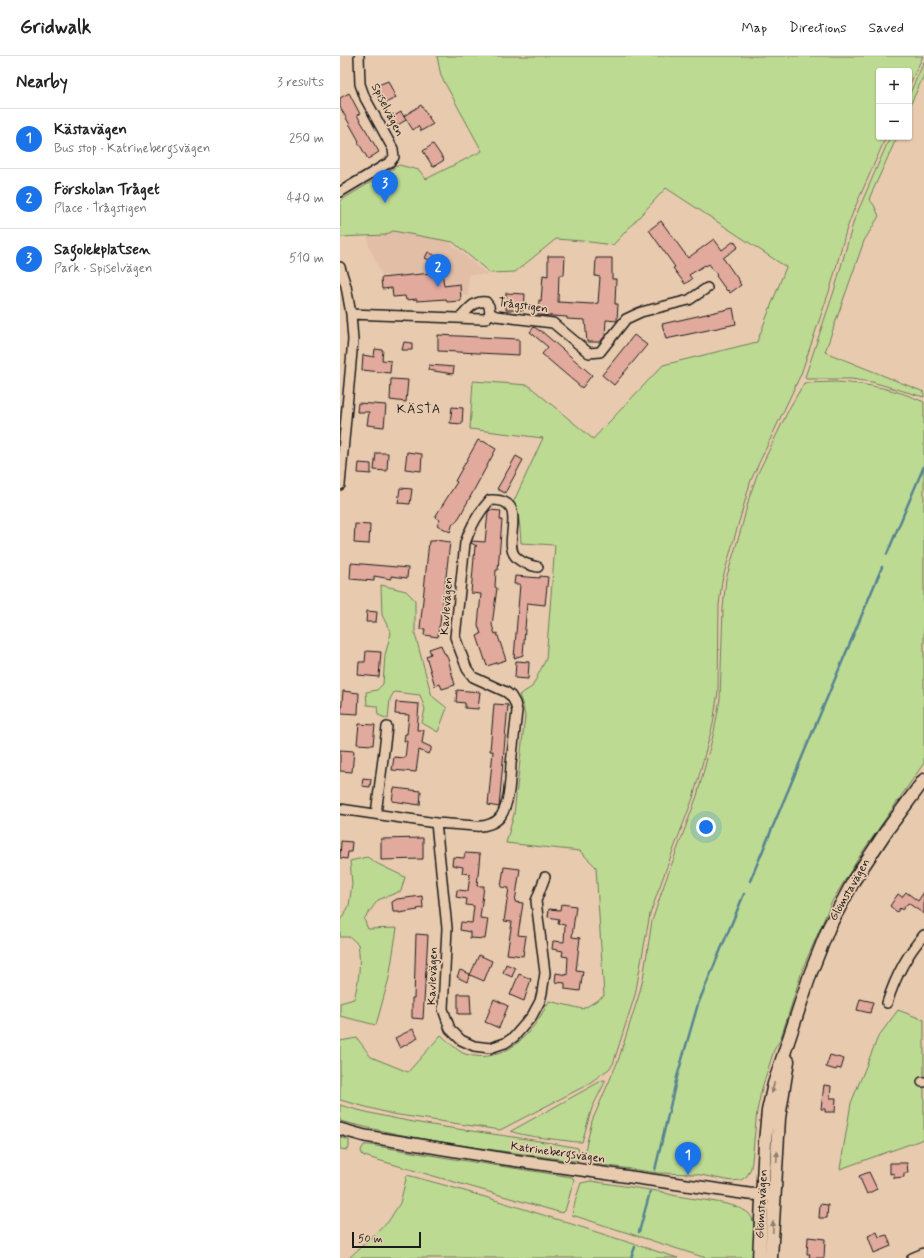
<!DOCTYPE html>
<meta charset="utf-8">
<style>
body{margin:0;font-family:Mynerve,sans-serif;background:#f2f2f2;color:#222}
.controls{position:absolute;right:12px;top:12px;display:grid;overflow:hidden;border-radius:4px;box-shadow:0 1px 3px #0004}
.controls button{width:36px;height:36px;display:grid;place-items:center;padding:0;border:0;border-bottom:1px solid #e0e0e0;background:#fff;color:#222;font:20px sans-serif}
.scale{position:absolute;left:12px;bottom:10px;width:69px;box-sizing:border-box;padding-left:4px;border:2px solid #1c1c1c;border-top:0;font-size:11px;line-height:14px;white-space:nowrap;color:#1c1c1c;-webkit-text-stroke:3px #e8cbaf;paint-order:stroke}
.you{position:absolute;left:366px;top:771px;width:14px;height:14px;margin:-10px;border:3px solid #fff;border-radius:50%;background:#1a73e8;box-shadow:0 0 0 6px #1a73e833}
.badge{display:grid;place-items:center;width:26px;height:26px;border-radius:50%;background:#1a73e8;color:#fff;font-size:13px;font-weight:700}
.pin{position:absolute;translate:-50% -33px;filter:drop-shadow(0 1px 2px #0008)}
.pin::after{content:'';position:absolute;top:21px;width:14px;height:12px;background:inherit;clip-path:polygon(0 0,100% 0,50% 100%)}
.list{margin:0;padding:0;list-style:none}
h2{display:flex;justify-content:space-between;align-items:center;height:52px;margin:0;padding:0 16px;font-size:17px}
h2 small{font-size:13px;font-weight:400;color:#767676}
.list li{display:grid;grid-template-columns:26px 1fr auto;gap:12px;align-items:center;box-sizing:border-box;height:60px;padding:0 16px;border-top:1px solid #e0e0e0}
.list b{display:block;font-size:15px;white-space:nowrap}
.list p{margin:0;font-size:13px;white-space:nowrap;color:#767676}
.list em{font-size:13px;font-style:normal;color:#767676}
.map{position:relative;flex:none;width:584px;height:1202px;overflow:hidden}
header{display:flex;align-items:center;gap:24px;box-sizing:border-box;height:56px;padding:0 20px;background:#fff;border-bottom:1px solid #e0e0e0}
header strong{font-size:19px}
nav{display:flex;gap:22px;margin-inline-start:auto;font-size:14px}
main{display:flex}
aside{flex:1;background:#fff}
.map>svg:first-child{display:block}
.built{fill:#e2bea7}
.green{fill:#bdda93;stroke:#6c7b58}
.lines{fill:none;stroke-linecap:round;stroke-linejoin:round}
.stream{stroke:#578490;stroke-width:2.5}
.building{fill:#e2a99d;stroke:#1c1c1c}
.minor-casing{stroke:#1c1c1c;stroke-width:12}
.tertiary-casing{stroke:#1c1c1c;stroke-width:14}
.secondary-casing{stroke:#1c1c1c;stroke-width:15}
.minor{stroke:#e8cbaf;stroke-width:9}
.tertiary{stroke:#e8cbaf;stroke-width:11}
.secondary{stroke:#e8cbaf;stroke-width:12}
.oneway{fill:#8c7c6d}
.labels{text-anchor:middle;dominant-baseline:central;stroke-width:3.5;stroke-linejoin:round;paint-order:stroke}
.street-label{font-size:12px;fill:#1c1c1c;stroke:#e8cbaf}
.neighbourhood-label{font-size:13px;letter-spacing:1px;fill:#1c1c1c;stroke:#e8cbaf}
</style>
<header>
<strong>Gridwalk</strong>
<nav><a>Map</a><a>Directions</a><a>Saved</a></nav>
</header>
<main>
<aside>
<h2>Nearby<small>3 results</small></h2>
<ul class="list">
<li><span class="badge">1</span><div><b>Kästavägen</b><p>Bus stop · Katrinebergsvägen</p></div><em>250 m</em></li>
<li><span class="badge">2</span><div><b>Förskolan Tråget</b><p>Place · Trågstigen</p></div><em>440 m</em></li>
<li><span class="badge">3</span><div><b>Sagolekplatsen</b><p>Park · Spiselvägen</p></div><em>510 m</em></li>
</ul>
</aside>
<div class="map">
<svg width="584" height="1202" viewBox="0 0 584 1202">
<rect width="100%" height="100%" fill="#e8cbaf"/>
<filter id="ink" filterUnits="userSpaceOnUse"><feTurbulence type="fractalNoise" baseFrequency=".025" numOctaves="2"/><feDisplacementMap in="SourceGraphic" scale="8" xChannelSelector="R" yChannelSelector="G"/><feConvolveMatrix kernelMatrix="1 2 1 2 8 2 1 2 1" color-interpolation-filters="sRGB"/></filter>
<g filter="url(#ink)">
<!-- built -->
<path class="built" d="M53 175 108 185 148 219 129 218 128 240H121L104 230 102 216 74 218 75 232 66 233 65 219 47 221 46 219 42 220 28 188V180L45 179Z"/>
<!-- green -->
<path class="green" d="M97 0H583L569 30V15H539V81H546L513 156 506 175 491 230 461 318 411 424 382 525 379 549 378 635 373 668 353 742 325 816 310 858 295 939 273 1008 269 1013 245 1030 160 1074 52 1058 0 1044V985L17 982 31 1001 68 1016 101 979C108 985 117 995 125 998 165 1010 193 977 209 945L243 953 264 940 256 811 240 795 166 787 174 758 185 660 183 650 179 639 192 631 206 603 215 489 181 487C180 472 180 460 173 447L203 382 130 373 133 325 188 329 253 383 323 309 417 286 446 211 326 132 273 189 242 185 216 183 175 216 150 217 113 186 53 175 45 179 0 181V145L59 109 79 114 86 123 142 95 101 20Z
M584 6V19L569 52V39Z
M550 81H557L529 143 534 149 539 160 524 185 485 296 584 336V341L532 326 511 323H466L465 321 495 232 514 164Z
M497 326C528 328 556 333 584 346V707L521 798 491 847 476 882 463 912 446 966 440 984 434 994 422 1032 417 1055 412 1105 411 1112 407 1120 401 1124 392 1125 355 1118 318 1117 248 1107 245 1106 244 1099 252 1065 278 1005 298 942 303 923 312 865 324 829 357 740 374 676 380 643 383 552 386 523 402 470 409 442 417 419 450 351 463 329 464 327Z
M41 529 66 535 75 544V578L86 619 92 640 107 652 98 676 82 667 85 653 80 639 54 636 50 643 48 663 38 659 37 650 27 649 26 636 37 634 43 628 45 599 51 577 42 559Z
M27 801 38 808 65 821 61 835 38 844 24 863 28 873 57 872 49 922 36 969 0 960V947L14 943C19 925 21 907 18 888L10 881H0V863L2 862 9 850 12 828 10 805Z
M558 954 584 964V1083L500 1113 511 1047 538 981Z
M263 1024H265V1026L252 1052 242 1086H236C223 1084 179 1080 171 1075Z
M0 1049C77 1072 159 1076 238 1092L239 1096 238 1104 234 1105C156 1094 77 1085 0 1065Z
M0 1081 9 1084V1092L7 1094 0 1093Z
M24 1089H30L120 1104 232 1121 234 1124 225 1155 222 1157 24 1100 22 1098 21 1094Z
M67 1119C159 1143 248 1174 338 1202H9L48 1166 60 1147Z
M251 1125 323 1136C342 1145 404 1143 412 1162 417 1174 414 1190 413 1202H366L232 1159 236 1142 241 1127Z"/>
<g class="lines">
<!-- stream -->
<path class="stream" d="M547 498 584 410
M410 825 542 511
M315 1114 337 1021 358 948 404 838
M299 1176 310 1136
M291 1202 295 1191"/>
</g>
<!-- building -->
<path class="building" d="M48 25 56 42 45 47 36 30Z
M9 37 20 58 17 59 39 96 28 103 18 86 19 85 0 51V42Z
M81 49 93 68 81 75 78 70 73 74 64 60Z
M61 56 66 64 56 70 51 62Z
M93 88 104 104 93 111 83 95Z
M321 165 348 202 374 183 382 194 394 185 398 191 383 202 400 226H399L401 229 390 237 388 234 387 235 376 220 377 219 369 208 366 210 365 209 349 219 352 223 345 228 333 212 335 211 309 174Z
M88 196 110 207 107 213 85 202Z
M208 200H225L224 219H219L218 246 252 248 258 247 260 221 255 220 256 202H272V223H276L275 248H278L277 265 266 264 265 280 260 286H247L245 264 227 263V261L198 259 199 244 201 245 203 219 208 220Z
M102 216 104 230 120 228 121 245 107 246 106 243 77 245V243L66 244 65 240 53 241 52 232 42 233 41 222Z
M166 237 185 238 184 254H166Z
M393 252 396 268 326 283 322 268Z
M194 271 200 275V274L252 319 242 332 202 298 208 291 190 276Z
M98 279 179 283V299L98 295Z
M294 279 307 289 274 329 262 319Z
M64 286 72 287V294H62Z
M35 293 43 294 42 304 51 305 50 317 22 314 23 299 34 301Z
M89 309 114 311 113 318 88 314Z
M51 323 68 324 66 346 50 344Z
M18 347 46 349 44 371 27 369 29 356H17Z
M112 351 123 352 122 368 110 367Z
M138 384 142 386 143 385 156 393 120 460 115 467H113L110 476 97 469 100 464 95 461 117 426 115 425Z
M67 396 82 398 81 415 65 413Z
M36 397H48L47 415 34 414Z
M176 400 183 404 165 437 157 433Z
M19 407 31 408V418L18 417Z
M60 432 72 433 70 448 58 447Z
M150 454 161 455 160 464H162L158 514H156L155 531 157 532 152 569 155 578 157 577 166 604 147 610 137 580 141 578 138 569 141 538 131 537 135 490H137L131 487 132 485 145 486 148 456Z
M15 468 30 469 29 488 14 487Z
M95 484 110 486 102 555H101L100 570H99L98 581 84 579 85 573H80L89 485H95Z
M11 507 68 512 67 522 51 520V523L34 520V525L10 523Z
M175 520 200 522V520L208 521 205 549 187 547 183 599 174 602 180 528H174Z
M27 555 37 556 36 566H26Z
M101 589 104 597H105L108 603 115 629 102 633 100 628 95 630 86 600 91 598 89 593Z
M26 595 41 596 39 621 18 619 19 606H25Z
M176 605 189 606 188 623 175 622Z
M117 634 140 636 138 653 125 652V647L116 646Z
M3 635 19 637 18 658 1 657Z
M56 646 79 648 77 674H84L82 687 91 691V695L88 698 79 694 76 716 52 714 54 701 65 702 67 685H64L65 678H67L69 659 55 658Z
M154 648 168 649 159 751 148 749 153 695H150Z
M19 668 35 669 33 689 17 688Z
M0 694 14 695 12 716 0 715Z
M23 722 31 723 30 731 22 730Z
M54 732 81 735 80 749 52 745Z
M83 782V803L41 804V783Z
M1 785 12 786 11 796H8L7 803 0 802Z
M125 797 140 798 137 830H144L140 862 148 863 145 883 130 882V876L120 874 121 866 132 867 134 850 126 849 127 843 116 841 117 834 128 835 130 818 122 817 123 811 112 809 113 801 124 802Z
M164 811 180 813 175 846 183 847 178 879 186 880 183 900 167 898 172 866 164 865 169 832 161 831Z
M566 836 578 845 584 836V858L568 847 562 854 560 852 557 856 550 850 558 838 562 841Z
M82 840 83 852 77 853 78 854 59 857V856H53L52 846 57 843Z
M221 848 236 850 232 881 240 882 236 914 243 915 240 935 225 933V927L215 926 216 917 227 919 228 901 222 900 223 895 212 893 213 885 224 886 225 869 218 868 219 863 208 861 209 853 220 854Z
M76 878 88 879 83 963 72 962V942H74Z
M139 899 152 905 144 925 130 919Z
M166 908 175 912 172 921 163 917Z
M120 914 130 918 127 926 117 921Z
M179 918 191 923 184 945 170 939Z
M118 938H130L131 958H118Z
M154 943 168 950 159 972 145 966Z
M520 943 533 946 530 957 517 954Z
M73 973 78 982 60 992 55 982Z
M490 999 504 1003 501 1013 497 1012 496 1014 486 1011Z
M484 1029 491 1030 490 1042H496L495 1056H485V1053H481Z
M550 1107H567L568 1117H564V1121L554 1122V1117L550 1118Z
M529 1116 537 1133 527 1138 519 1120Z
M480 1148 488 1149 487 1162H479Z
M537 1176 539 1181 547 1179 551 1190 534 1197 528 1180Z
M468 1181 485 1183 484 1202H469L470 1198H467Z"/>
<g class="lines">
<!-- minor casing -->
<g class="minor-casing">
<path id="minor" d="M0 136 50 106 54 101 53 93 25 42 20 28 19 0
M0 211 6 230 11 258 13 284 0 429
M11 258 142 263H146L150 257 156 260 213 267 249 297 260 296 286 263 301 256 349 244 367 232
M120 262C128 254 134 244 146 246L149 250 150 257
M0 753 96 767 136 770C145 771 156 767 161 760 170 745 170 724 171 708 173 690 175 673 177 655L175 647 171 640 166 636 133 621 127 613 115 581 125 487C130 472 139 456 150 444 191 442 162 484 175 500 181 507 189 509 198 511
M36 758 47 671
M96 767 107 872 103 953 110 973 121 984 134 990 150 992 165 987 174 981 192 960 200 945 202 937 205 917 196 845 205 821
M547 947C555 922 566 899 584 879
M582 1026H584
M572 1202 584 1197"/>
</g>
<!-- tertiary casing -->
<g class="tertiary-casing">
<path id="tertiary" d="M0 1073 25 1080 165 1103 409 1138 430 1139"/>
</g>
<!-- secondary casing -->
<g class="secondary-casing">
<path id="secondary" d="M419 1202 425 1086 428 1055 434 1028 471 916 489 871 514 824 547 774 584 724
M431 1202 439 1062 448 1005"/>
</g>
<!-- minor -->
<use href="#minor" class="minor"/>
<!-- tertiary -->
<use href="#tertiary" class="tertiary"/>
<!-- secondary -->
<use href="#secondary" class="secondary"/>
</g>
<!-- one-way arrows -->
<defs><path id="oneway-solid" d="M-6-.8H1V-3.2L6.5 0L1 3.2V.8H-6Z"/></defs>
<g class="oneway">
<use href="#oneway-solid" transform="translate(433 1032) rotate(103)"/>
<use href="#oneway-solid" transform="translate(437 1101) rotate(-86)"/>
<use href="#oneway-solid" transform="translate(433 1171) rotate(-88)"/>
</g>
</g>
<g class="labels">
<!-- street labels -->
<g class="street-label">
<text transform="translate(47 54) rotate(63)">Spiselvägen</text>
<text transform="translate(183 250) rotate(8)">Trågstigen</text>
<text transform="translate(107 550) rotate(-86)">Kavlevägen</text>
<text transform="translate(510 834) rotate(-60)">Glömstavägen</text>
<text transform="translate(93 920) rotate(-88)">Kavlevägen</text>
<text transform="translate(218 1097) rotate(8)">Katrinebergsvägen</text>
<text transform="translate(422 1148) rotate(-87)">Glömstavägen</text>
</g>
<!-- neighbourhood labels -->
<g class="neighbourhood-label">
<text x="79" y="353">KÄSTA</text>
</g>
</g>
</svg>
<div class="controls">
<button>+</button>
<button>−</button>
</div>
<div class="scale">50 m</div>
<div class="you"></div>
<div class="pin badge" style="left:348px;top:1119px">1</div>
<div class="pin badge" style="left:98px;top:231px">2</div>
<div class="pin badge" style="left:45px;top:147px">3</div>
</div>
</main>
